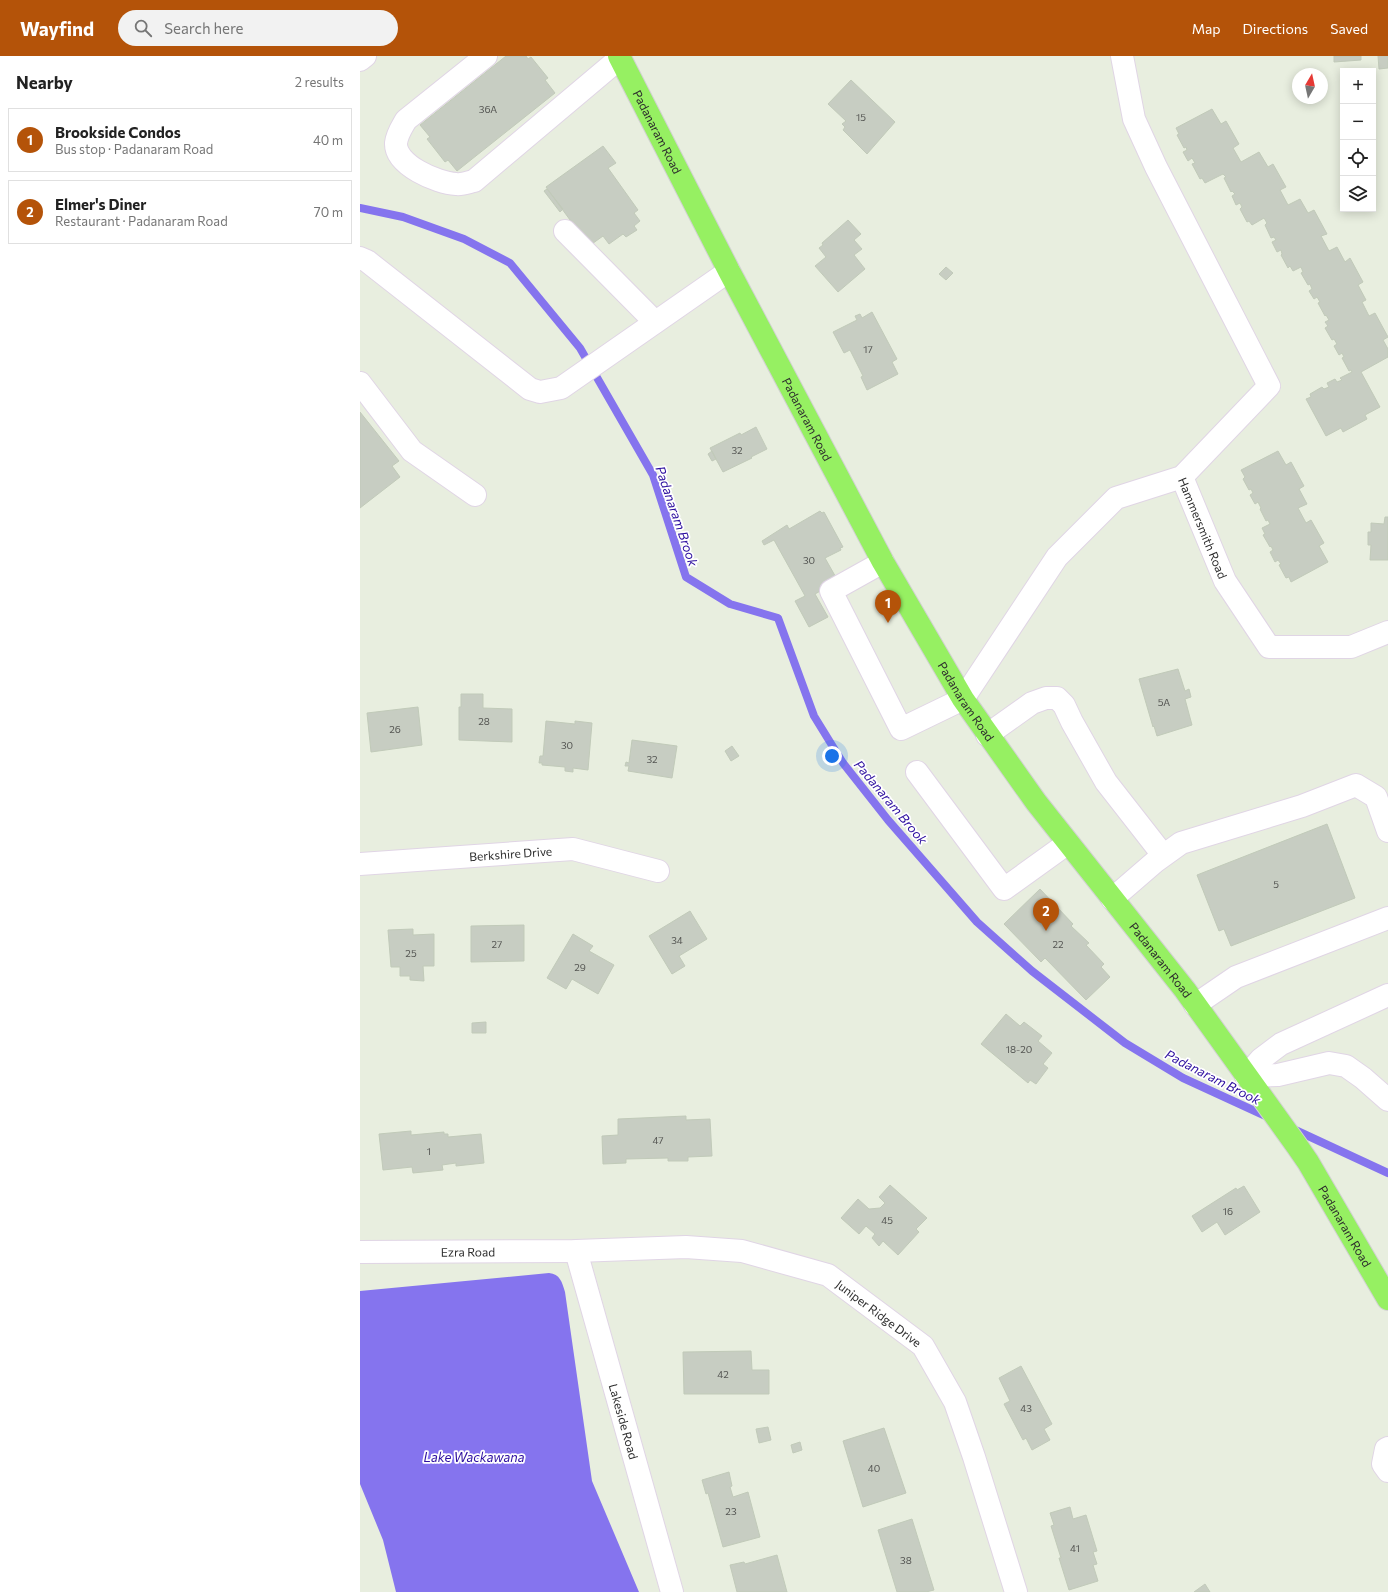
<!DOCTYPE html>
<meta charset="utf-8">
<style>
body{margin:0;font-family:Commissioner,sans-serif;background:#f2f2f2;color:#222}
.controls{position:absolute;right:12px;top:12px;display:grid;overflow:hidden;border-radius:0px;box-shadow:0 2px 10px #0003}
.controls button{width:36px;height:36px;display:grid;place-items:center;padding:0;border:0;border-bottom:1px solid #e0e0e0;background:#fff;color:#222;font:20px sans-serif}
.compass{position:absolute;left:932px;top:12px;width:36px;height:36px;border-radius:50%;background:#fff;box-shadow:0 2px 10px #0003;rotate:9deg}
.you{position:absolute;left:472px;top:700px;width:14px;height:14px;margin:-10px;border:3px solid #fff;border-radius:50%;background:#1a73e8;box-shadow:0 0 0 6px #1a73e833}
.badge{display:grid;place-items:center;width:26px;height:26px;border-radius:50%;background:#b45309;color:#fff;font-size:13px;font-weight:700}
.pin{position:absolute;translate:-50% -33px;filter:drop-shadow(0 1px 2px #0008)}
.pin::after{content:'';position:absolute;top:21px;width:14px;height:12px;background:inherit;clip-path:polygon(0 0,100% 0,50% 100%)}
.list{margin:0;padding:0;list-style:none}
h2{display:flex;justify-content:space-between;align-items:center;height:52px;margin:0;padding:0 16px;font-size:17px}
h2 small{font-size:13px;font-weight:400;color:#767676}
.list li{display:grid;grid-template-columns:26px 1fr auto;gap:12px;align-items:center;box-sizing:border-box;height:64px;margin:0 8px 8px;padding:0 8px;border:1px solid #e0e0e0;border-radius:0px}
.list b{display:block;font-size:15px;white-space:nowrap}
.list p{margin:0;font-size:13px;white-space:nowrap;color:#767676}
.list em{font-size:13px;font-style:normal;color:#767676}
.icon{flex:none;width:22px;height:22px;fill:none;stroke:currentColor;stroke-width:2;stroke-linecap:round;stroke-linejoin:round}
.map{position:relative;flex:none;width:1028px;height:1536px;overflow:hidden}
header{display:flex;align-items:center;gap:24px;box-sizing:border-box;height:56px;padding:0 20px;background:#b45309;color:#fff}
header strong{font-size:19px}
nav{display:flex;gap:22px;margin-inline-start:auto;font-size:14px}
.search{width:280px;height:36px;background:#f2f2f2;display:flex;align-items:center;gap:10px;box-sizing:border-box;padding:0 14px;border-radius:22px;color:#767676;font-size:15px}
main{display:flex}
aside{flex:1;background:#fff}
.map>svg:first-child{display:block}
.water{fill:#8574ee}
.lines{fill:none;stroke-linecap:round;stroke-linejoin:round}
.stream{stroke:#8574ee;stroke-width:8}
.building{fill:#c7cdc2;stroke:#c1cab9}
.minor-casing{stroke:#e0d5e5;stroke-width:24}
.major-casing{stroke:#d1d1d1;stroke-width:24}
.minor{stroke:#fff;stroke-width:22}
.major{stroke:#96f062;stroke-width:22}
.labels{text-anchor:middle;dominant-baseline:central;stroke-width:3.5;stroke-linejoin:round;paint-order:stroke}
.number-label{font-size:10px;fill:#545552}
.street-label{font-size:12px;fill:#2d2d2d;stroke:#fff}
.water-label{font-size:13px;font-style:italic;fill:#2d0f9f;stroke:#fff}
</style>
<header>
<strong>Wayfind</strong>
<div class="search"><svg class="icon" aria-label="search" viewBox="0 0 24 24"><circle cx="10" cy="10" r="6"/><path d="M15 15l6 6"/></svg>Search here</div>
<nav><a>Map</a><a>Directions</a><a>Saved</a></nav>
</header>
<main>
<aside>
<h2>Nearby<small>2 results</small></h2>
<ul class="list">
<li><span class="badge">1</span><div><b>Brookside Condos</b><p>Bus stop · Padanaram Road</p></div><em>40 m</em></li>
<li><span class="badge">2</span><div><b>Elmer's Diner</b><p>Restaurant · Padanaram Road</p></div><em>70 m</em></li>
</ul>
</aside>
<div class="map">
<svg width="1028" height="1536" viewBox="0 0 1028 1536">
<rect width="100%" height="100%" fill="#e8eedf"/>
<!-- water -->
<path class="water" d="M189 1217C200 1218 202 1226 205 1236L232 1425 279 1536H36L23 1484 0 1428V1235Z"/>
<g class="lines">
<!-- stream -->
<path class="stream" d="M0 152 43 161 104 183 150 207 220 292 293 419 326 521 370 548 418 562 454 660 483 707 528 764 617 866 672 915 765 987 823 1022 910 1062
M931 1072 1028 1117"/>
</g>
<!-- building -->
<path class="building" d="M146 0H166L168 3 171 1 188 22 185 24 195 37 97 115 88 104 85 106 67 83 70 81 60 69Z
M974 0H1001V4L974 6Z
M1018 0H1028V12L1019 13Z
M491 24 535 66 507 98 483 74 485 71 482 68 486 65 468 48Z
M852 53 861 68 866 65 879 88 873 92 881 106 899 96 908 111 913 108 926 131 920 134 928 149 940 143 948 157 954 154 967 178 961 180 969 195 977 191 985 206 990 202 1003 226 998 229 1006 244 1002 246 1009 260 1015 257 1028 281 1023 284 1028 293V301L1001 316 1020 351 1005 359 1007 363 983 376 981 372 966 380 946 343 951 341 950 338 962 331 964 333 969 331 967 327 975 323 977 326 982 324 980 322 992 316 991 314 989 315 982 302 984 301 982 297 979 299 974 290 977 288 974 283 972 284 965 272 968 270 965 266 969 264 966 259 965 260 958 247 960 246 957 241 954 243 949 235 952 233 950 228 948 229 941 217 943 216 941 211 933 215 930 210 928 212 921 199 922 198 921 194 917 196 912 186 916 184 914 181 911 182 905 169 907 167 904 162 892 169 889 165 887 166 880 153 882 151 880 147 876 149 872 140 875 138 872 135 871 136 864 122 866 121 863 118 845 127 842 122 840 123 832 108 835 107 832 102 828 105 823 96 827 94 826 91 824 92 817 79 819 78 816 72Z
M243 90 256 107 248 112 278 154 274 157 280 165 274 170 277 174 266 181 263 178 249 188 243 180 229 190 186 131Z
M187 133 203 153 200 156 184 135Z
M488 164 501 178 494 184 502 193 494 199 505 213 478 236 455 210 466 201 459 192 463 189 462 187Z
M586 211 593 217 586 224 579 218Z
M512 256 537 303 532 306 538 318 507 334 501 321 503 320 490 294 484 297 473 276 497 264 495 260 500 258 502 262Z
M0 356 39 405 32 410 40 421 0 452Z
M396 371 407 393 391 401 392 402 363 416 350 392 380 377 381 379Z
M352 395 356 403 352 405 348 398Z
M918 395 926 409 931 406 944 430 939 433 947 448 938 452 946 467 951 464 964 487 959 490 968 506 931 526 929 521 926 522 919 509 921 508 918 504 915 506 910 496 913 494 911 490 910 491 903 479 905 478 902 472 910 468 908 464 906 465 900 453 901 452 898 446 895 448 890 439 893 437 891 433 889 434 883 423 885 421 881 414Z
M460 455 462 457 464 456 483 491 480 492 481 494 465 502 478 525 455 538 468 561 449 571 435 545 445 540 444 538 414 484 404 489 402 485 427 469 429 473Z
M1025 461H1028V504H1010L1011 489H1008V476H1011V467L1024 468Z
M818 613 825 635 829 633 831 641 825 643 832 669 797 680 794 670 793 671 779 623Z
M101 638H123V652L152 653V686L99 684V651H101Z
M58 651 62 689 11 696 7 657Z
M186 665 215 668V665L232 667 228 714 213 712V716L205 715V711L182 709V707H179L180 700H183Z
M272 684 317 690 312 722 268 715 269 710H265L266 706 269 707Z
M372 690 379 700 371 705 365 695Z
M967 768 995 842 871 890 864 873 859 875 837 819Z
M680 833 713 868 711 870 729 887 726 889 744 908 741 911 750 921 726 944 685 902 681 906 644 868Z
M330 855 347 883 319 900 325 910 312 918 289 880Z
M164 869V905L111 906V870Z
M53 873V879L74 878V910H63L64 925 50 924V920H40V911H31L28 874Z
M213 878 233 890 229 895 254 909 238 938 212 923 206 933 187 922Z
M646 958 660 970 664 966 682 980 678 985 692 997 683 1008 688 1012 676 1028 670 1024 668 1027 621 988Z
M126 966V977H112V967Z
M326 1060V1064L350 1063 352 1100 328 1101V1105H308V1102L266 1103V1107L243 1108 242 1080 258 1079V1063Z
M51 1075V1079L84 1076V1078H88V1081L121 1078 124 1107 96 1110V1107L82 1109 83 1114 53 1117 52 1111 23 1114 19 1078Z
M530 1129 567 1162 556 1173 559 1176 538 1199 523 1185 519 1190 512 1182 515 1178 506 1170 499 1178 481 1162 498 1143 509 1153 520 1152 525 1147 519 1141Z
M884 1130 900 1156 865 1179 857 1166 842 1176 832 1160 876 1132 877 1134Z
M391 1295 392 1314H409V1338H324L323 1296Z
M661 1310 692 1368 684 1373 690 1384 672 1394 666 1382 663 1384 644 1348 650 1345 639 1322Z
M408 1371 411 1384 399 1387 396 1373Z
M524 1372 546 1437 503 1451 483 1385Z
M440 1386 442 1394 433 1397 431 1389Z
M369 1416 372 1430 370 1431 373 1441 388 1436 400 1481 363 1491 348 1437 346 1438 342 1424Z
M710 1451 713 1463 726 1459 737 1495 733 1496 737 1508 733 1509 738 1525 709 1534 699 1502H701L691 1470 694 1469 690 1457Z
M552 1463 574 1534 566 1536H537L518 1474Z
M417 1499 427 1536H377L370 1509 384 1506 385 1508Z
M845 1528 850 1536H834Z"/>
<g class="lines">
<!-- minor casing -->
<g class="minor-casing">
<g id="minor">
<path d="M126 0 46 64C42 71 37 78 36 87 35 109 77 127 96 128 102 129 109 126 114 125L260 2"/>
<path d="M0 4 5 0"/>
<path d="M205 175 295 266"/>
<path d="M0 202 7 205 170 333 180 336 201 332 369 215"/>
<path d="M0 327 52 395 115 439"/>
<path id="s1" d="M822 421 865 525 909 591H991L1028 576"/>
<path d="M523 506 471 535 541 673 603 643 697 501 756 442 822 421 909 330 796 111 774 63 762 0"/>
<path d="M627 679 672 647 686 642H697L704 649 712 666 746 726 803 799"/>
<path d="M557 716 644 833 708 787"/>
<path id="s2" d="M0 808 213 793 298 815"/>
<path d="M752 843 796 805 821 787 942 750 996 729 1016 741 1028 775"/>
<path d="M835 949 876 921 1028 862"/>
<path d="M886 1020 901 1003 921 988 1028 939"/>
<path d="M886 1020 918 1019 969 1007 986 1010 1003 1022 1028 1044"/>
<path id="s3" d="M216 1195 312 1536"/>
<path id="s4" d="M0 1196 216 1195 326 1191 382 1195 468 1219 563 1290 595 1346 614 1401 656 1536"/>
<path d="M1028 1392 1026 1393 1023 1408 1028 1415"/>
</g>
</g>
<!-- major casing -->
<g class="major-casing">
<g id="major">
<path id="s5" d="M259 0 369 215 523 506 603 643 676 746 825 934 937 1090 948 1106 1028 1243"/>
</g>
</g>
<!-- minor -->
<use href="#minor" class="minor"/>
<!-- major -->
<use href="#major" class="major"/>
</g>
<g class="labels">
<!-- number labels -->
<g class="number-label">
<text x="128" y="53">36A</text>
<text x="501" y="61">15</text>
<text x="508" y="293">17</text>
<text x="377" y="394">32</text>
<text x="449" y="504">30</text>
<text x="804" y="646">5A</text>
<text x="124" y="665">28</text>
<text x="35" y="673">26</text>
<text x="207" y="689">30</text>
<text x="292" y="703">32</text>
<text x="916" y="828">5</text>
<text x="317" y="884">34</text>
<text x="137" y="888">27</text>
<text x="698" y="888">22</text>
<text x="51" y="897">25</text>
<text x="220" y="911">29</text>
<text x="659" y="993">18-20</text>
<text x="298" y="1084">47</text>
<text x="69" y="1095">1</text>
<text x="868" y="1155">16</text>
<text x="527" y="1164">45</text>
<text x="363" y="1318">42</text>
<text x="666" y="1352">43</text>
<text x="514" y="1412">40</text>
<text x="371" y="1455">23</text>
<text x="715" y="1492">41</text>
<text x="546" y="1504">38</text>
</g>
<!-- street labels -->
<g class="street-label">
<text stroke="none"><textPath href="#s5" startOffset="85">Padanaram Road</textPath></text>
<text stroke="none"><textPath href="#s5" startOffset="409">Padanaram Road</textPath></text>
<text stroke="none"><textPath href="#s1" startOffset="55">Hammersmith Road</textPath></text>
<text stroke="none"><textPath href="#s5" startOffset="733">Padanaram Road</textPath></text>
<text stroke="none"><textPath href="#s2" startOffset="151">Berkshire Drive</textPath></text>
<text stroke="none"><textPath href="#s5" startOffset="1057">Padanaram Road</textPath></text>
<text stroke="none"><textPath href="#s5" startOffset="1381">Padanaram Road</textPath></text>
<text stroke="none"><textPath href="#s4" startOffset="108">Ezra Road</textPath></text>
<text stroke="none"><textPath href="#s4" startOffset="535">Juniper Ridge Drive</textPath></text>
<text stroke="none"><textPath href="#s3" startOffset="177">Lakeside Road</textPath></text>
</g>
<!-- water labels -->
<g class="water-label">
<text transform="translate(317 460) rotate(71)">Padanaram Brook</text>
<text transform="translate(531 746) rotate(50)">Padanaram Brook</text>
<text transform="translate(853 1021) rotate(27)">Padanaram Brook</text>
<text x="114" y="1401">Lake Wackawana</text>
</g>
</g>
</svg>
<div class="controls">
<button>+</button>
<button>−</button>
<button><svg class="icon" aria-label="locate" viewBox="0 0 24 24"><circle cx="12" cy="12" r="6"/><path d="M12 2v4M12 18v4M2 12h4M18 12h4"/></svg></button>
<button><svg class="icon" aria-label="layers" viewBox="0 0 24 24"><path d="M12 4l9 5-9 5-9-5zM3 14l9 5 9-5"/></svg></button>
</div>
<svg class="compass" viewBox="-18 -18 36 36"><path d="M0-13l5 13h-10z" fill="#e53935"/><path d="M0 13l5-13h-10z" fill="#767676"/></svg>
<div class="you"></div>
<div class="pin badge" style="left:528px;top:567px">1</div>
<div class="pin badge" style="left:686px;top:875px">2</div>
</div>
</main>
